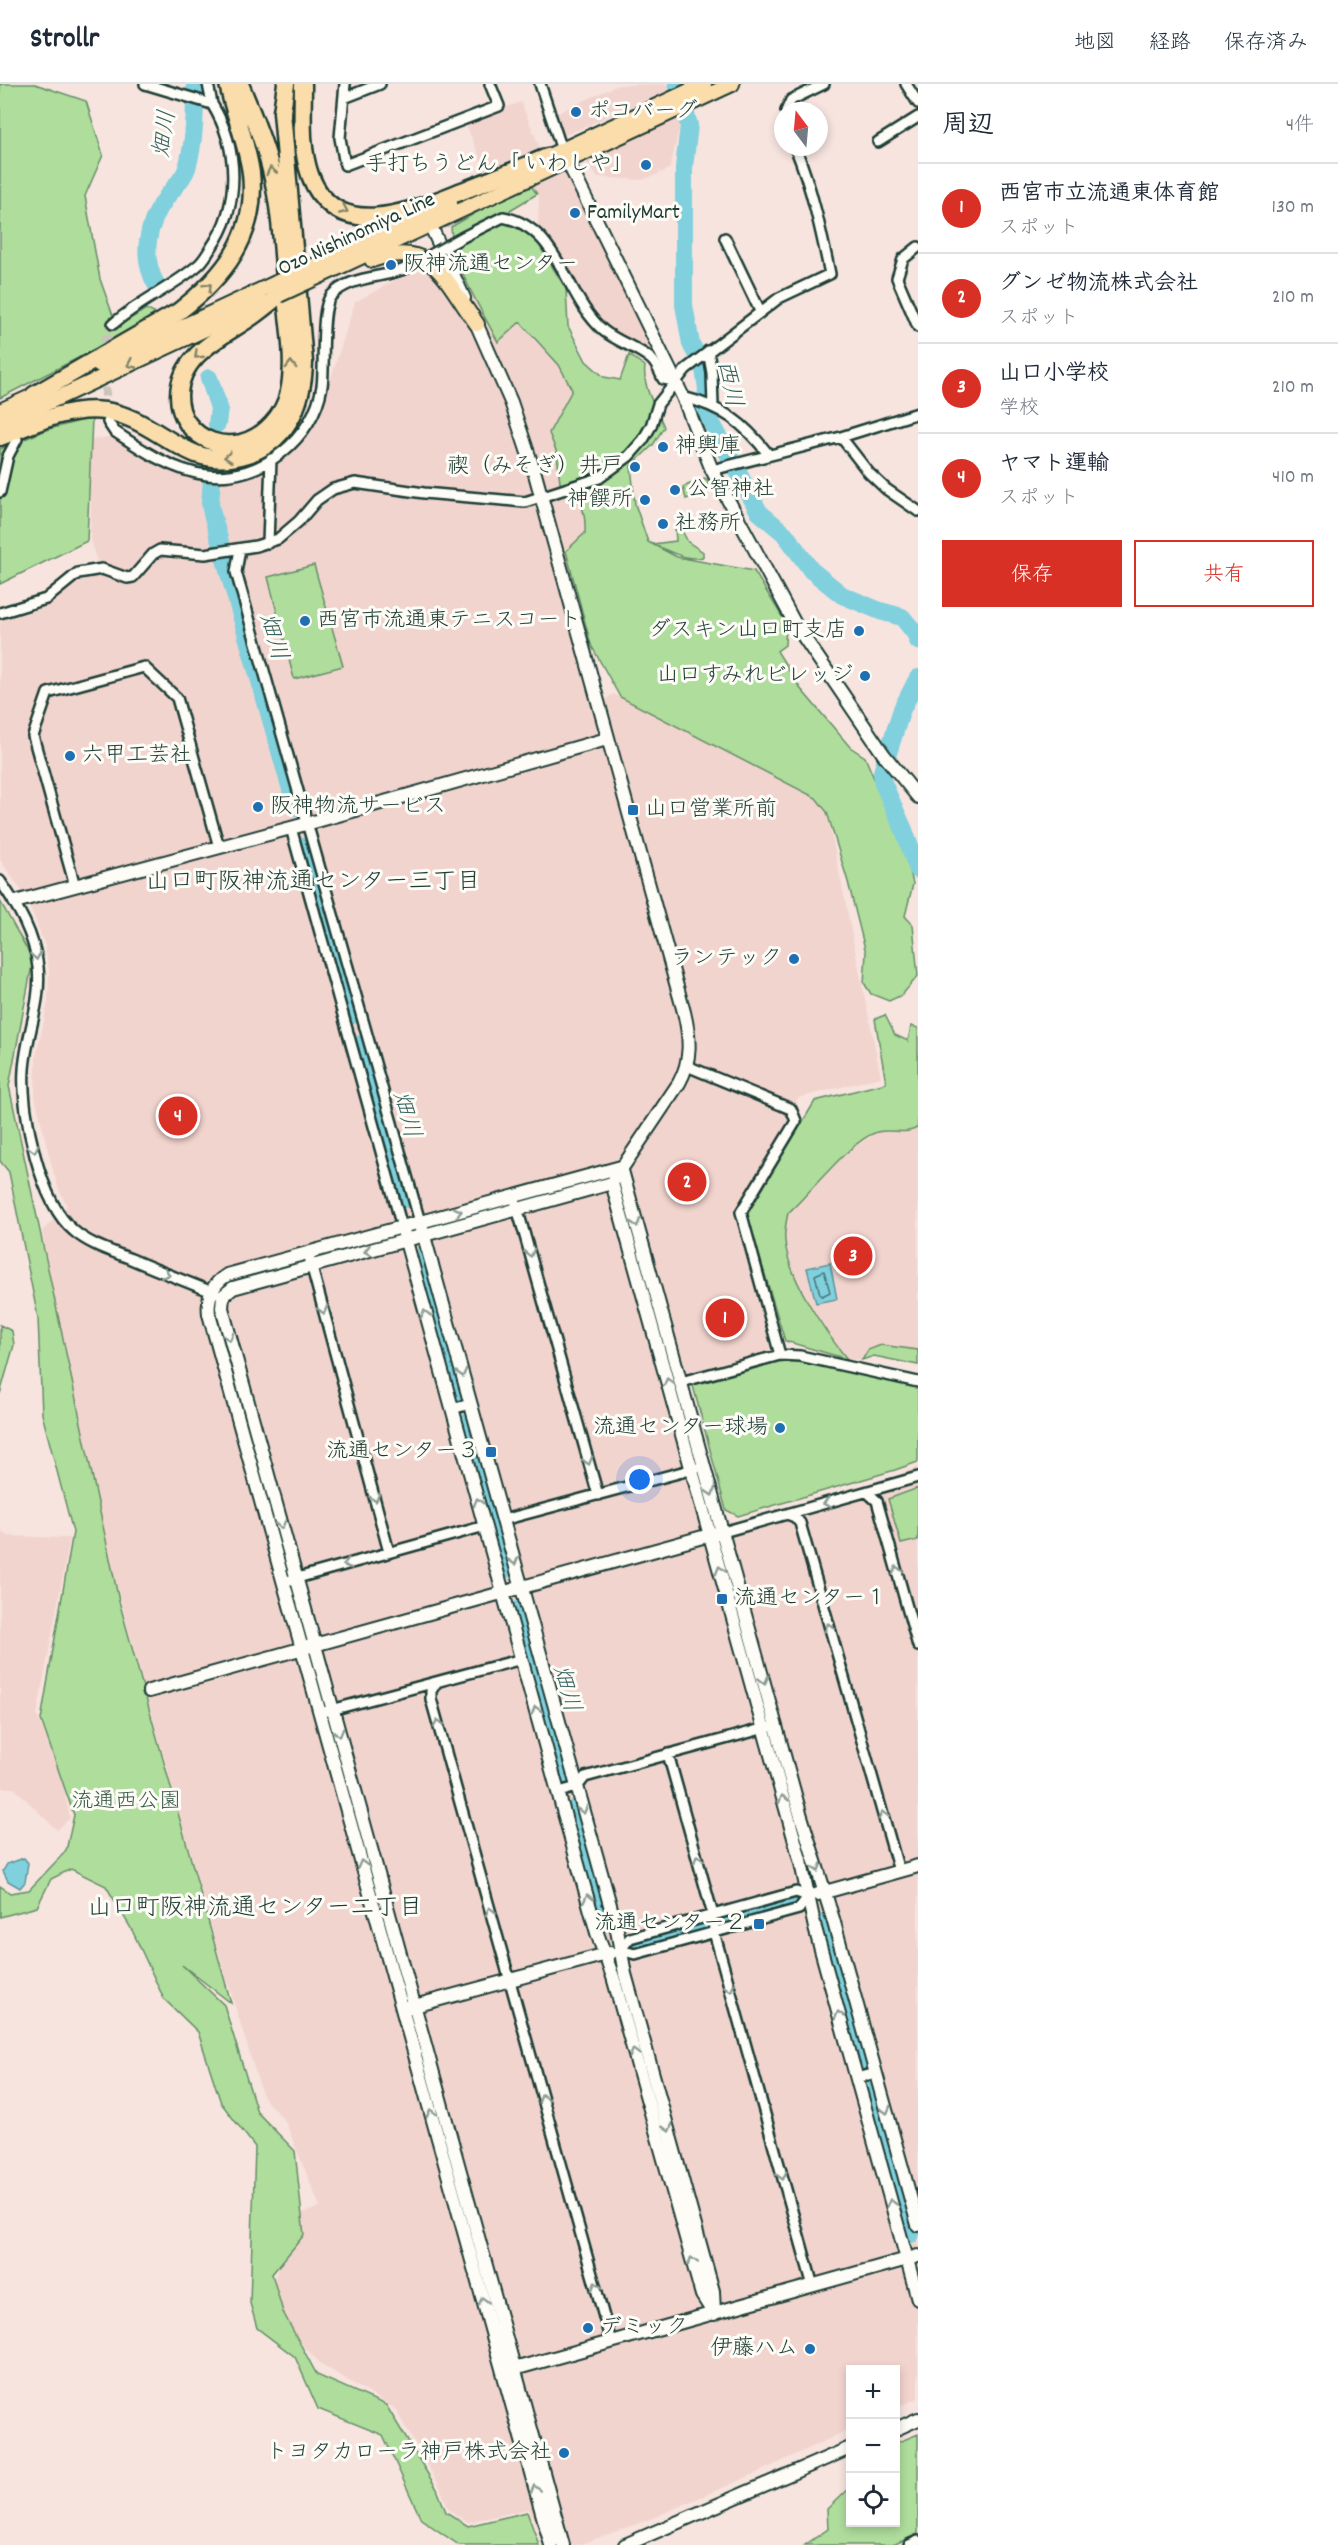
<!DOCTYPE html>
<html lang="ja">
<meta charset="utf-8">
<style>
body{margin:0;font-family:Dekko,"Klee One",sans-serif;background:#f2f2f3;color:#1f2937}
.controls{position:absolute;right:18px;bottom:18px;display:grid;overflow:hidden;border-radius:0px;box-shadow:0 3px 9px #0003}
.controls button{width:54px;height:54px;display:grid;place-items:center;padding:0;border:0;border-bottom:2px solid #e0e1e3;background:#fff;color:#1f2937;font:30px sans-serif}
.compass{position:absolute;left:774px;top:18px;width:54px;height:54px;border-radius:50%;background:#fff;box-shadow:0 3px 9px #0003;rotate:344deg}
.you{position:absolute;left:640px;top:1396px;width:21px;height:21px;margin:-15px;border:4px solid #fff;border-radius:50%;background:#1a73e8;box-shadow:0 0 0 9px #1a73e833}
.badge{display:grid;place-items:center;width:39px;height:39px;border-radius:50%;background:#d93025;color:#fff;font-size:20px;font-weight:700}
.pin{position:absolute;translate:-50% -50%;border:3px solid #fff;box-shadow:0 2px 6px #0006}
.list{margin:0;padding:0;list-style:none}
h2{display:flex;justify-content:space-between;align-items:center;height:78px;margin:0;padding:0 24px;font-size:26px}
h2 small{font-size:20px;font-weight:400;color:#747a83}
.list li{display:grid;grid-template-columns:39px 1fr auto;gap:18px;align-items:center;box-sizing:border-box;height:90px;padding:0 24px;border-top:2px solid #e0e1e3}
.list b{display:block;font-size:22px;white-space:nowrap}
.list p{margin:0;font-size:20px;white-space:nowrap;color:#747a83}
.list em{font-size:20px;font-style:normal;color:#747a83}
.actions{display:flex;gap:12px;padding:18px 24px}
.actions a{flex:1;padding:14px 0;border:2px solid #d93025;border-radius:0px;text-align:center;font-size:21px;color:#d93025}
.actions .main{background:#d93025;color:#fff}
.icon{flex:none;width:33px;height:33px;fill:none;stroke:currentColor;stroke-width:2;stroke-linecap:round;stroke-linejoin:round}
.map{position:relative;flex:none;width:918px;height:2461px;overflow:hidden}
header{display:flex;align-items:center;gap:36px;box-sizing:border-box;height:84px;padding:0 30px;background:#fff;border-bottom:2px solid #e0e1e3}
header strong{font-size:28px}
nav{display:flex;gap:33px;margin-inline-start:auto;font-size:21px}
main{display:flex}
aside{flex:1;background:#fff}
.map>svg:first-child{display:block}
.built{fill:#f2d4ce}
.green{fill:#aedd9c;stroke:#668d68;stroke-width:1.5}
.water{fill:#81d0de;stroke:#5a959a;stroke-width:1.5}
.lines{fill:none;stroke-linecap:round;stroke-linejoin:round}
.shore{stroke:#467878;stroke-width:1.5}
.river{stroke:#81d0de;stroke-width:18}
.street-tunnel{stroke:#ccc3bd;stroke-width:9;stroke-dasharray:9 4.5;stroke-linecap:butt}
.street-casing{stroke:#1f3d34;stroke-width:14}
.secondary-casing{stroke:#1f3d34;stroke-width:16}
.primary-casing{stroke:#1f3d34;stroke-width:18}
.highway-casing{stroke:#1f3d34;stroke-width:21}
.street{stroke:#fdfcf7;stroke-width:9}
.secondary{stroke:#fdfcf7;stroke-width:12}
.primary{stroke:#faddab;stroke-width:14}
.highway{stroke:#faddab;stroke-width:16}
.street-bridge-casing{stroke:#1f3d34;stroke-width:14;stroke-linecap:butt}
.primary-bridge-casing{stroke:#1f3d34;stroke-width:18;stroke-linecap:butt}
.street-bridge{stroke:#fdfcf7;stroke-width:9}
.primary-bridge{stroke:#faddab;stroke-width:14}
.oneway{stroke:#82856a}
.oneway2{stroke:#8e9c96}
.poi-dot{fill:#1f6fb2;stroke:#fdfcf7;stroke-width:2}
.labels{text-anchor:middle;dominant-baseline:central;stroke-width:6;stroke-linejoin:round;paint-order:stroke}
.poi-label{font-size:22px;fill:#1f3d34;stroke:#fdfcf7;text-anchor:start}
.street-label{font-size:22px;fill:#1f3d34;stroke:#fdfcf7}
.park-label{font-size:22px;fill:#3c5d49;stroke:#fdfcf7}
.water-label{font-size:24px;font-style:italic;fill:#38625e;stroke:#fdfcf7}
.neighbourhood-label{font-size:24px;fill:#1f3d34;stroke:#fdfcf7}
</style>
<header>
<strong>Strollr</strong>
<nav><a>地図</a><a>経路</a><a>保存済み</a></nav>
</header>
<main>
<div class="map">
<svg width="918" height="2461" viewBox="0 0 918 2461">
<rect width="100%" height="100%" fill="#f7e4df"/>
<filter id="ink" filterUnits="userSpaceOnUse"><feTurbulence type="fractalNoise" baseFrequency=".0167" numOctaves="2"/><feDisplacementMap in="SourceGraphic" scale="12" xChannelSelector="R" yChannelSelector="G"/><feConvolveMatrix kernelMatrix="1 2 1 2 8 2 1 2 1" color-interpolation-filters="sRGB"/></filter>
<g filter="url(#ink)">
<!-- built -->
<path class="built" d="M666 0 669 6 561 53 555 30 618 1Z
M521 18 540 64 485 86 465 38Z
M678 35 680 41 670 84 665 87 660 89 658 86 659 90 641 96 597 93 585 77Z
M565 88 652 266 648 269 602 240 584 214 538 141 539 113 533 102Z
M455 170 498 257 519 238 559 281 572 306 549 349 557 369 560 399 575 408 586 433 585 449 566 467 605 616 613 610 620 613 816 714 827 728 881 993 798 1014 791 1034 734 1126 771 1264 767 1271 685 1292 726 1436 736 1438 875 1400 918 1383V2314L896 2324V2286H850V2345L759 2388 648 2436 578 2461H543L529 2425 468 2438 449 2426 440 2403 395 2325 321 2280 290 2249 272 2202 297 2131 320 2123 285 2037 263 2013 215 1857 125 1533 78 1353 42 1147 67 1122 59 1106 52 1083 35 1013 36 973 48 918 49 887 45 862 35 835 21 806 0 776V535L34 527 56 515 73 499 102 481 96 475 90 455 91 415 81 376 93 355 109 353 181 390 220 397 254 388 288 372 317 338 355 218 423 181Z
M918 1043V1266L881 1261 868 1266 862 1276 847 1275 830 1254 792 1189 784 1156 787 1129 807 1112 831 1084 854 1063 878 1048 913 1047Z
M0 1440 2 1447 7 1452 70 1454 37 1631 62 1696 70 1734 57 1746 14 1704H0Z"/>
<!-- green -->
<path class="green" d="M0 0H35L86 17 103 71 85 112 100 195 117 243 146 225 156 230 123 251 0 314Z
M524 101 532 103 537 110 510 126 511 139 531 148 566 205 568 242 586 277 604 293 620 296 629 271 645 282C642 305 656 322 664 343L653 361 631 382 635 420 648 458 677 473 754 487 786 539 785 561 777 567 800 604 850 663 865 673 907 773 913 800 905 832 913 841 918 892 902 911 889 917 871 910 864 899 866 869 848 798 827 728 816 714 620 613 591 561 566 467 585 449C586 426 581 411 560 399L557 369 549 349 572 306 559 281 520 238 498 258C481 225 452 180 451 143Z
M92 334 87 457 0 500V365L49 345Z
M704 394 707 395 710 406 686 415 683 403Z
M680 443 688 458 703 468V473C685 477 669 467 653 460L676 457 675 444Z
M314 481 343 582 294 595 268 493Z
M0 817 33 876 9 1002 119 1517 231 1919 182 1881 224 1921 257 2028 295 2067 304 2151 272 2190 283 2228 317 2291 386 2321 437 2405 446 2428 468 2442 527 2428 539 2461H459L421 2435 383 2351 318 2325 295 2273 257 2244 250 2219 255 2063 221 2019 198 1948 164 1915 132 1846 106 1802 71 1785 51 1795 37 1823 0 1833V1802L10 1809 29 1806 66 1767 74 1731 41 1636 73 1448 42 1330 38 1234 9 1088 0 1077Z
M885 931 895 951 908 957 911 942 918 944V1043C907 1052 891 1044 877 1048 849 1057 812 1108 788 1129 786 1138 784 1148 785 1157 788 1194 824 1246 847 1275L785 1257 747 1131 815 1017 886 999 875 935Z
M0 1241 12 1247 14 1261 0 1310Z
M881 1261 918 1266V1281L874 1272 862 1276 868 1266Z
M783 1274 802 1276 918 1301V1378L895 1386 738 1432 726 1426 692 1298Z
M918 1404V1456L901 1460 888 1415Z
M918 2350V2450L893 2461H805L828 2445 827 2425 850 2403V2438H896V2359Z"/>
<!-- water -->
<path class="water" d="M830 1179 837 1215 816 1219 807 1184Z
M24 1774 28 1779 25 1798 20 1804 8 1797 3 1787 7 1780Z"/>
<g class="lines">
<!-- shore -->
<path class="shore" d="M824 1187 830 1208 822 1212 820 1210 815 1191Z"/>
<!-- river -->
<path class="river" d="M677 0 689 41 684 84V221L691 260 704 285 707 305 705 324 708 332 759 428 785 450 811 486 842 511 880 527 902 533 915 549 918 557
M157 202C140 173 147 140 166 114 173 104 183 96 187 84 195 57 195 28 195 0
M209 294 219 324 217 340
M212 395 210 419 212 430 296 723
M918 594 902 625 882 688 883 699 904 746 918 786
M306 762 353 931
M361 960 404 1115
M420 1174 458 1309
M466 1339 506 1485
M518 1526 565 1696
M573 1726 604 1839
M731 1836 790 1819
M825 1838 863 1977
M643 1861 702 1844
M872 2007 911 2150"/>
<!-- street-tunnel -->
<path class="street-tunnel" d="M103 273 107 250 113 240
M104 290 107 330"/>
<!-- street casing -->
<g class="street-casing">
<path id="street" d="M208 0 212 20
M345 0 340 54 345 81 499 22 490 0
M540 0 562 66
M906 0 918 19
M344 14 380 0
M786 27 791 16 824 0
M878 58 918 33
M463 153 503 133C561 144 564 213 604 247 618 258 638 264 651 275 657 280 660 289 663 295L675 297
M725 154 760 227
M918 163 903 175 897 194 918 243
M113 240C139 217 171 204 197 182 203 178 207 170 211 164 241 121 239 64 212 20L145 0
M708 267 712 289 713 323
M683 313C723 323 744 339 769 371
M108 338 114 347C142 366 173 387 207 391 261 398 314 354 322 302 325 283 320 224 331 212 350 191 383 195 407 184
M841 353 869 389 886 405 918 427
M712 386 841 353 918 329
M0 408 8 372 17 355
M268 459 271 375
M240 465 236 488 420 1138
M0 529 46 515 78 489 102 485 127 494 133 493 153 470 160 466 205 470 256 462 278 455 299 437 317 416 333 405 355 399 424 409 525 418 599 394 629 372 643 356 651 342 658 320 686 285 779 214 830 190C821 147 812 104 795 63
M291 744 402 1143
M0 797C19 824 34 850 38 883 42 919 26 951 24 986 21 1029 40 1119 74 1147 90 1161 112 1167 131 1175 159 1187 187 1198 215 1209
M75 802 33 652 48 609 144 583 177 614 219 763
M687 982 791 1025 796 1037 741 1128 780 1271
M514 1113 598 1411
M308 1169 389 1468
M681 1298 780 1271 800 1272 918 1298
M452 1325 470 1320
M867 1408 877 1417 918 1562
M787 1430 795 1433 800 1439 899 1787
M503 1436 697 1384
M723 1448 918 1393
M290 1496 485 1442
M436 1599 431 1607V1615L611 2258
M320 1629 522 1575
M668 1670 713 1831 714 1848 813 2202
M559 1708 577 1703 585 1693 769 1643
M796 1808 808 1812 799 1825 635 1870 620 1866 630 1854Z
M857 1994 876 1989
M909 2461 918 2457"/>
</g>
<!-- secondary casing -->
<g class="secondary-casing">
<path id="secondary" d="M564 70 683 313 712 386 795 540 884 671 918 713
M426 132 464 214
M473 232 511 318 535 390 684 928C690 953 692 976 679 999L612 1099 233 1204 223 1212 222 1224 563 2461
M15 818 317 737 607 655
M612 1099 801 1779 815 1844 918 2215
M422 1145 617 1846 625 1890 713 2207 714 2228
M404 1150 597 1849 613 1893 702 2211 714 2230
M149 1607 717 1449
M818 1810 918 1782
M407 1924 610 1869
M507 2287 918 2172
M896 2345 918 2335
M551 2461 209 1230C207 1213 212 1200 227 1191L621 1083 800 1729 833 1835 918 2141
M625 2461 850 2364"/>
</g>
<!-- primary casing -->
<g class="primary-casing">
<path id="primary" d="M538 77 704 0
M372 176C435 154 445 198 477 240
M305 186 450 119
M307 198 732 0
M100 281 278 198
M0 327 42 308
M0 341 263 218"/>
</g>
<!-- highway casing -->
<g class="highway-casing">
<path id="highway" d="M240 0C251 28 264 56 271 86 282 130 283 176 287 222 290 250 295 281 289 308 284 331 265 353 241 359 221 363 201 357 188 340 182 332 179 321 179 311 180 269 225 252 254 231 262 225 271 218 279 211
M303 0C303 30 300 62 310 91 336 161 414 126 462 107 490 96 519 85 547 73
M34 311 178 228C224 193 258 151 251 89 247 59 234 30 228 0
M0 353C33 340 69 322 105 327 140 332 164 357 196 370 210 375 226 376 241 372 286 361 303 321 304 278L282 28 286 0"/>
</g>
<!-- street -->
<use href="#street" class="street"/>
<!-- secondary -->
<use href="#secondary" class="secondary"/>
<!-- primary -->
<use href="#primary" class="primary"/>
<!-- highway -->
<use href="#highway" class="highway"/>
<!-- street-bridge casing -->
<g class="street-bridge-casing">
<path id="street-bridge" d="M407 184 463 153"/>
</g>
<!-- primary-bridge casing -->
<g class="primary-bridge-casing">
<path id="primary-bridge" d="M278 198 305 186
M279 211 307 198"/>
</g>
<!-- street-bridge -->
<use href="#street-bridge" class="street-bridge"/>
<!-- primary-bridge -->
<use href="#primary-bridge" class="primary-bridge"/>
</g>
<!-- one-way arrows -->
<defs><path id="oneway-chevron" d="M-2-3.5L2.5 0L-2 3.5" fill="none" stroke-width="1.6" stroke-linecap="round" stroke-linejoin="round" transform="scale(1.5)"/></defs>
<g class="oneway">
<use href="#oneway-chevron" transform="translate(271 87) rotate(-103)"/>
<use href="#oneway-chevron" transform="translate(344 126) rotate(24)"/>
<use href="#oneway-chevron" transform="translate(208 203) rotate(-45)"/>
<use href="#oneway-chevron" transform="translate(198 271) rotate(136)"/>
<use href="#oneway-chevron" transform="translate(131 280) rotate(155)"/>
<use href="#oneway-chevron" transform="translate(291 281) rotate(-90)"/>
<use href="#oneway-chevron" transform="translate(228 373) rotate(175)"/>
</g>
<g class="oneway2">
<use href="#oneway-chevron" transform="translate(36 872) rotate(80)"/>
<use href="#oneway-chevron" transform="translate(34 1065) rotate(74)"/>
<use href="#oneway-chevron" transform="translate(458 1128) rotate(-15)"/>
<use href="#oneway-chevron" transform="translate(636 1139) rotate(74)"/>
<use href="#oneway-chevron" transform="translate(368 1167) rotate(165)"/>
<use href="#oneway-chevron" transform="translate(530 1169) rotate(74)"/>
<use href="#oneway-chevron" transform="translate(166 1190) rotate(22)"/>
<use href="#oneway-chevron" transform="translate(323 1226) rotate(75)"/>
<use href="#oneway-chevron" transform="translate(425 1230) rotate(-106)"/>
<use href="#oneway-chevron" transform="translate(229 1253) rotate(75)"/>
<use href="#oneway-chevron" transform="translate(462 1289) rotate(75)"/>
<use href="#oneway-chevron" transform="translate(668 1298) rotate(-105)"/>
<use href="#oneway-chevron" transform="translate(588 1377) rotate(74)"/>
<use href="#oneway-chevron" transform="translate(711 1408) rotate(73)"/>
<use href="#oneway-chevron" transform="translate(375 1414) rotate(75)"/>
<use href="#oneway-chevron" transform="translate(478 1418) rotate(-106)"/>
<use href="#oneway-chevron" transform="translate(827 1419) rotate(165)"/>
<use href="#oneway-chevron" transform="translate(281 1441) rotate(75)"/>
<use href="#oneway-chevron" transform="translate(514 1477) rotate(74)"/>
<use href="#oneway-chevron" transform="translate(347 1480) rotate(164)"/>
<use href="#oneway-chevron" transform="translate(720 1486) rotate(-106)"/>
<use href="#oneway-chevron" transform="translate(897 1486) rotate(-106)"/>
<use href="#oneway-chevron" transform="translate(829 1543) rotate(-106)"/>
<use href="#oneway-chevron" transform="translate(764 1596) rotate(75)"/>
<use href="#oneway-chevron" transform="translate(536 1626) rotate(-106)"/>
<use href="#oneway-chevron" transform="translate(438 1639) rotate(-106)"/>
<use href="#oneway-chevron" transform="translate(339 1649) rotate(74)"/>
<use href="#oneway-chevron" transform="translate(783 1715) rotate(-105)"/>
<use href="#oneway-chevron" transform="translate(583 1726) rotate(75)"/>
<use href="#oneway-chevron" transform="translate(883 1731) rotate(-106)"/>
<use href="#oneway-chevron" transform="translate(698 1775) rotate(-106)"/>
<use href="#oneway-chevron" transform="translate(362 1780) rotate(-105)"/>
<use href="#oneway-chevron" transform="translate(817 1784) rotate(73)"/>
<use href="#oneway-chevron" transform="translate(588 1814) rotate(-105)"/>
<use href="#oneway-chevron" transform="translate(490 1827) rotate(-106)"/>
<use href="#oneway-chevron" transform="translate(730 1904) rotate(75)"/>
<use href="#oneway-chevron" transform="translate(839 1931) rotate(-106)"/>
<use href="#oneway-chevron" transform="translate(634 1969) rotate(-106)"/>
<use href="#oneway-chevron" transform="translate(543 2014) rotate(-106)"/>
<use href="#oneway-chevron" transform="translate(886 2026) rotate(75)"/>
<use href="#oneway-chevron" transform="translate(431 2029) rotate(-105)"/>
<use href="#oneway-chevron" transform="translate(668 2044) rotate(75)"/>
<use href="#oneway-chevron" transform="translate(782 2092) rotate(75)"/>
<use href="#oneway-chevron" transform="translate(891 2119) rotate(-105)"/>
<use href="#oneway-chevron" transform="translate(692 2177) rotate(-106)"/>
<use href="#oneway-chevron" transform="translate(596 2202) rotate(-106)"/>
<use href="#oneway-chevron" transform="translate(483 2217) rotate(-106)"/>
<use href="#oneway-chevron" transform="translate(535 2405) rotate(-105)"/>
</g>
</g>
<!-- markers -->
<g class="poi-dot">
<circle cx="576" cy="28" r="6"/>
<circle cx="646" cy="81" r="6"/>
<circle cx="575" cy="129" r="6"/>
<circle cx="391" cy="181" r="6"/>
<circle cx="663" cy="363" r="6"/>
<circle cx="635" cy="383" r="6"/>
<circle cx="675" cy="406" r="6"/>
<circle cx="645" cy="416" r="6"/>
<circle cx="663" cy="440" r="6"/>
<circle cx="305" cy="537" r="6"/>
<circle cx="859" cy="547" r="6"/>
<circle cx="865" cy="592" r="6"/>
<circle cx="70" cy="672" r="6"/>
<circle cx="258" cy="723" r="6"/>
<rect x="627" y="720" width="12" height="12" rx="3"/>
<circle cx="794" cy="875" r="6"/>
<circle cx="780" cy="1344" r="6"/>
<rect x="485" y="1362" width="12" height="12" rx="3"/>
<rect x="716" y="1509" width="12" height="12" rx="3"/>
<rect x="753" y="1834" width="12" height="12" rx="3"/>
<circle cx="588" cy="2244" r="6"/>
<circle cx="810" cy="2265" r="6"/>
<circle cx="564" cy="2369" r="6"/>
</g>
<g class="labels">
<!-- poi labels -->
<g class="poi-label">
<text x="588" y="28">ポコバーグ</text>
<text x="634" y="81" text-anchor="end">手打ちうどん「 いわしや」</text>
<text x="587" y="129">FamilyMart</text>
<text x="403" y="181">阪神流通センター</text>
<text x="675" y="363">神輿庫</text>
<text x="623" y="383" text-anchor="end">禊（みそぎ）井戸</text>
<text x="687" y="406">公智神社</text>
<text x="633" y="416" text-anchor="end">神饌所</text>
<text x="675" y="440">社務所</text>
<text x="317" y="537">西宮市流通東テニスコート</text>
<text x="847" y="547" text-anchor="end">ダスキン山口町支店</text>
<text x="853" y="592" text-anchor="end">山口すみれビレッジ</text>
<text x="82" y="672">六甲工芸社</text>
<text x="270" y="723">阪神物流サービス</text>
<text x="645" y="726">山口営業所前</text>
<text x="782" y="875" text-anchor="end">ランテック</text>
<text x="768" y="1344" text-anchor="end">流通センター球場</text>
<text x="479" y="1368" text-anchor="end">流通センター３</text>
<text x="734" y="1515">流通センター１</text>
<text x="747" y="1840" text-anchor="end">流通センター２</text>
<text x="600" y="2244">デミック</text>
<text x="798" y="2265" text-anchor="end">伊藤ハム</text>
<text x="552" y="2369" text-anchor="end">トヨタカローラ神戸株式会社</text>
</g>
<!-- street labels -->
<g class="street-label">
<text transform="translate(357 151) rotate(-25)">Ozo Nishinomiya Line</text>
</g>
<!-- park labels -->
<g class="park-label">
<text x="126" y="1718">流通西公園</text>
</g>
<!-- water labels -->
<g class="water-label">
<text transform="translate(166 50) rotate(-82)">畑川</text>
<text transform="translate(728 300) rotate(78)">西川</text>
<text transform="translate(272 553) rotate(74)">畑川</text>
<text transform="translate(405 1031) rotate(75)">畑川</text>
<text transform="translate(565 1605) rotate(75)">畑川</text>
</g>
<!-- neighbourhood labels -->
<g class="neighbourhood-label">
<text x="313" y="799">山口町阪神流通センター三丁目</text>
<text x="255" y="1825">山口町阪神流通センター二丁目</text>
</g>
</g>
</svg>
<div class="controls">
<button>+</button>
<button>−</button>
<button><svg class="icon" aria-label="locate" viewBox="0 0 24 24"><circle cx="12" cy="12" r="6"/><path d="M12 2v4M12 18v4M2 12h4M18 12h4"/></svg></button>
</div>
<svg class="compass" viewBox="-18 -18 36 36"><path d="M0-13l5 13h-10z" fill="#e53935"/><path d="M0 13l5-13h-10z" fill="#747a83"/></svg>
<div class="you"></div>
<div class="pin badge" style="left:725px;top:1234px">1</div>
<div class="pin badge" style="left:687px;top:1098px">2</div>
<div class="pin badge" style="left:853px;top:1172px">3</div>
<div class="pin badge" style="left:178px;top:1032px">4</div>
</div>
<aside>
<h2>周辺<small>4件</small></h2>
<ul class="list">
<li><span class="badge">1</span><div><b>西宮市立流通東体育館</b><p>スポット</p></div><em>130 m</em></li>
<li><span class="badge">2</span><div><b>グンゼ物流株式会社</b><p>スポット</p></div><em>210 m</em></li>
<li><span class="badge">3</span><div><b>山口小学校</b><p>学校</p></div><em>210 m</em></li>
<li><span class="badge">4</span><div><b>ヤマト運輸</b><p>スポット</p></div><em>410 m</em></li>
</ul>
<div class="actions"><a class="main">保存</a><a>共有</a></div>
</aside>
</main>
